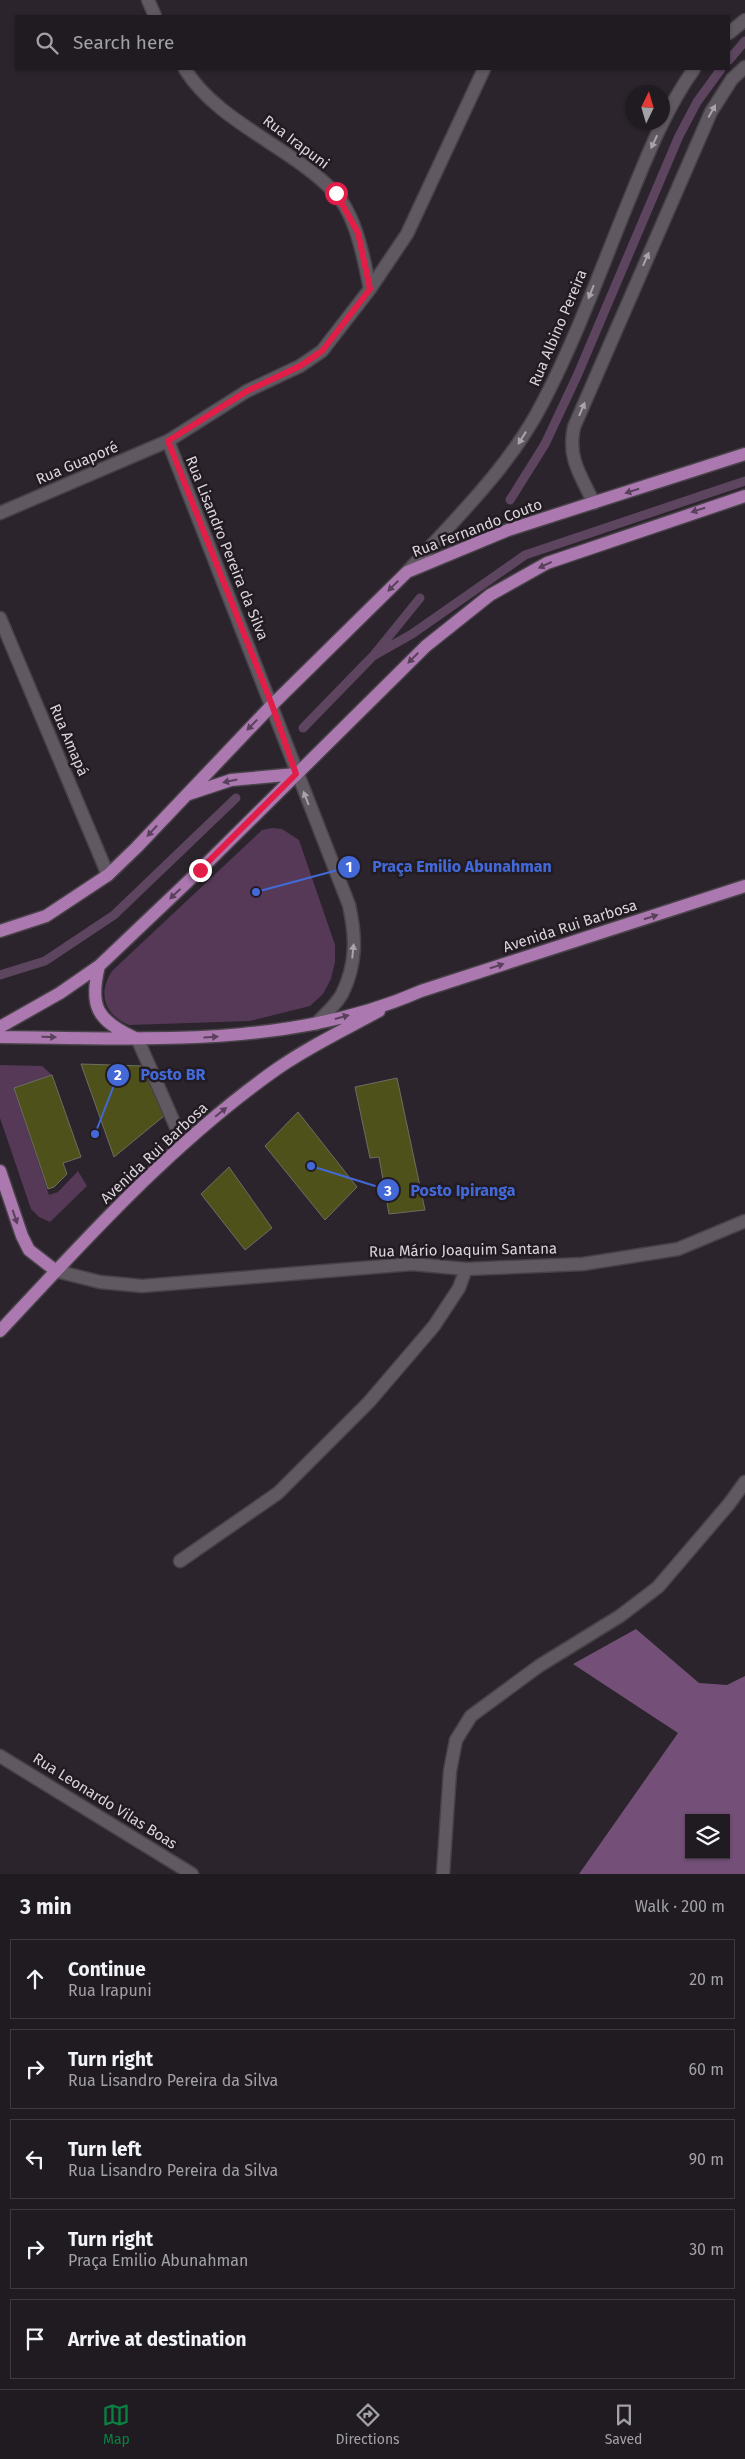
<!DOCTYPE html>
<meta charset="utf-8">
<style>
body{margin:0;font-family:"Fira Sans",sans-serif;background:#2d282e;color:#f1f3f6}
.controls{position:absolute;right:15px;bottom:15px;display:grid;overflow:hidden;border-radius:0px;box-shadow:0 1px 4px #0004}
.controls button{width:45px;height:45px;display:grid;place-items:center;padding:0;border:0;border-bottom:1px solid #3d393f;background:#201b21;color:#f1f3f6;font:25px sans-serif}
.compass{position:absolute;left:625px;top:85px;width:45px;height:45px;border-radius:50%;background:#201b21;box-shadow:0 1px 4px #0004;rotate:5deg}
.stop{position:absolute;width:15px;height:15px;margin:-11px;border:4px solid #e11d48;border-radius:50%;background:#fff}
.stop.end{background:#e11d48;border-color:#fff;box-shadow:0 1px 5px #0008}
.list{margin:0;padding:0;list-style:none}
h2{display:flex;justify-content:space-between;align-items:center;height:65px;margin:0;padding:0 20px;font-size:21px}
h2 small{font-size:16px;font-weight:400;color:#a2a1a5}
.list li{display:grid;grid-template-columns:32px 1fr auto;gap:15px;align-items:center;box-sizing:border-box;height:80px;margin:0 10px 10px;padding:0 10px;border:1px solid #3d393f;border-radius:0px}
.list b{display:block;font-size:19px;white-space:nowrap}
.list p{margin:0;font-size:16px;white-space:nowrap;color:#a2a1a5}
.list em{font-size:16px;font-style:normal;color:#a2a1a5}
.icon{flex:none;width:28px;height:28px;fill:none;stroke:currentColor;stroke-width:2;stroke-linecap:round;stroke-linejoin:round}
.map{position:relative;flex:none;width:745px;height:1874px;overflow:hidden}
.search{position:absolute;background:#201b21;box-shadow:0 1px 4px #0004;left:15px;right:15px;top:15px;height:55px;display:flex;align-items:center;gap:12px;box-sizing:border-box;padding:0 18px;border-radius:0px;color:#a2a1a5;font-size:19px}
.sheet{height:515px;background:#201b21}
nav{display:flex;justify-content:space-around;align-items:center;box-sizing:border-box;height:70px;border-top:1px solid #3d393f;background:#201b21;font-size:14px;color:#a2a1a5}
nav a{display:grid;justify-items:center;gap:2px}
nav .on{color:#0b8043}
.map>svg:first-child{display:block}
.green{fill:#553957}
.forest{fill:#745078;fill-rule:evenodd}
.lines{fill:none;stroke-linecap:round;stroke-linejoin:round}
.stream{stroke:#5d455f;stroke-width:9}
.building{fill:#4f511a;stroke:#6c6e62}
.minor-casing{stroke:#474247;stroke-width:15}
.major-casing{stroke:#474247;stroke-width:15}
.minor{stroke:#615961;stroke-width:12}
.major{stroke:#ab78b0;stroke-width:12}
.oneway{fill:#aaa3aa}
.oneway2{fill:#59405b}
.route{stroke:#e11d48;stroke-width:6}
.labels{text-anchor:middle;dominant-baseline:central;stroke-width:5;stroke-linejoin:round;paint-order:stroke}
.street-label{font-size:15px;fill:#dad5da;stroke:#221b22}
.leader{fill:none;stroke:#4369d8;stroke-width:2}
.callout-dot{fill:#4369d8;stroke:#221b22;stroke-width:2}
.mark-label{font-size:15px;text-anchor:middle;font-weight:bold;fill:#fff}
.callout-label{font-size:16px;text-anchor:middle;font-weight:bold;fill:#4369d8;stroke:#221b22;stroke-width:5;stroke-linejoin:round;paint-order:stroke}
</style>
<div class="map">
<svg width="745" height="1874" viewBox="0 0 745 1874">
<rect width="100%" height="100%" fill="#2b242c"/>
<!-- green -->
<path class="green" d="M272 828 282 829 299 840 335 945V962L331 979 323 994 310 1006 250 1021 129 1025C105 1015 97 994 112 971L262 830Z
M0 1065 42 1066 52 1075 14 1089 49 1195 58 1192 78 1171 87 1186 50 1222 39 1217 31 1209 0 1118Z"/>
<!-- forest -->
<path class="forest" d="M636 1629 699 1683 727 1685 745 1676V1874H579L678 1733 573 1664ZM689 1818H726V1855H689Z"/>
<g class="lines">
<!-- stream -->
<path class="stream" d="M729 60 745 41
M510 500 545 444 577 376 679 136 697 102 721 69
M373 656 412 634 525 555 745 481
M303 728 373 656 420 598
M0 975 45 961 114 915 236 798"/>
</g>
<!-- building -->
<path class="building" d="M81 1064 144 1066 164 1116 114 1157Z
M52 1075 81 1157 63 1163 67 1174 54 1187 48 1189 14 1088Z
M397 1078 425 1210 389 1214 379 1157 370 1158 355 1087Z
M298 1112 357 1187 325 1220 265 1146Z
M229 1167 272 1228 245 1250 201 1194Z"/>
<g class="lines">
<!-- minor casing -->
<g class="minor-casing">
<path id="minor" d="M148 0 155 16
M729 33 745 20
M185 69C217 122 292 147 335 193 356 215 364 259 370 289
M168 441 349 905C356 936 357 964 342 994 336 1005 324 1015 316 1024
M594 503C581 476 567 458 574 427L711 112 732 79 745 67
M0 513 168 441 247 391 300 366 322 351 370 289 407 234 484 69
M407 572C456 518 510 467 543 402 578 335 603 263 632 193 649 151 667 107 694 69
M0 618 108 875
M137 1038 183 1143
M56 1271 100 1282 142 1286 412 1264 466 1269 583 1264 678 1249 745 1221
M180 1561 278 1493 369 1402 434 1326 459 1288 466 1269
M0 1756 192 1874
M443 1874 450 1771 456 1740 471 1716 539 1666 620 1616 658 1587 729 1504 745 1482"/>
</g>
<!-- major casing -->
<g class="major-casing">
<path id="major" d="M189 794 231 780 296 774
M0 931 46 916 108 875 137 847 272 705 407 572 508 530 745 454
M99 966C89 1006 97 1020 133 1037
M0 1027 60 993 99 966 200 870 426 646 490 595 547 563 745 496
M0 1037C141 1038 289 1049 421 991L745 886
M0 1171 22 1236 29 1250 56 1271
M0 1331C86 1239 171 1144 274 1071 306 1048 344 1030 379 1011"/>
</g>
<!-- minor -->
<use href="#minor" class="minor"/>
<!-- major -->
<use href="#major" class="major"/>
</g>
<!-- one-way arrows -->
<defs><path id="oneway-solid" d="M-6-.8H1V-3.2L6.5 0L1 3.2V.8H-6Z" transform="scale(1.25)"/></defs>
<g class="oneway">
<use href="#oneway-solid" transform="translate(712 111) rotate(-61)"/>
<use href="#oneway-solid" transform="translate(654 142) rotate(115)"/>
<use href="#oneway-solid" transform="translate(646 259) rotate(-66)"/>
<use href="#oneway-solid" transform="translate(591 292) rotate(112)"/>
<use href="#oneway-solid" transform="translate(582 409) rotate(-67)"/>
<use href="#oneway-solid" transform="translate(522 438) rotate(122)"/>
<use href="#oneway-solid" transform="translate(306 798) rotate(-111)"/>
<use href="#oneway-solid" transform="translate(353 951) rotate(-84)"/>
</g>
<g class="oneway2">
<use href="#oneway-solid" transform="translate(632 491) rotate(162)"/>
<use href="#oneway-solid" transform="translate(698 510) rotate(162)"/>
<use href="#oneway-solid" transform="translate(545 565) rotate(155)"/>
<use href="#oneway-solid" transform="translate(393 586) rotate(135)"/>
<use href="#oneway-solid" transform="translate(413 658) rotate(135)"/>
<use href="#oneway-solid" transform="translate(252 725) rotate(134)"/>
<use href="#oneway-solid" transform="translate(230 781) rotate(168)"/>
<use href="#oneway-solid" transform="translate(152 831) rotate(133)"/>
<use href="#oneway-solid" transform="translate(175 894) rotate(137)"/>
<use href="#oneway-solid" transform="translate(651 917) rotate(-18)"/>
<use href="#oneway-solid" transform="translate(497 966) rotate(-18)"/>
<use href="#oneway-solid" transform="translate(342 1017) rotate(-15)"/>
<use href="#oneway-solid" transform="translate(49 1037) rotate(1)"/>
<use href="#oneway-solid" transform="translate(211 1037) rotate(-3)"/>
<use href="#oneway-solid" transform="translate(221 1112) rotate(-39)"/>
<use href="#oneway-solid" transform="translate(15 1217) rotate(71)"/>
</g>
<g class="lines">
<!-- route -->
<path class="route" d="M200 870 296 774 272 705 168 441 247 391 300 366 322 351 370 289 358 233 336 193"/>
</g>
<g class="labels">
<!-- street labels -->
<g class="street-label">
<text transform="translate(296 142) rotate(37)">Rua Irapuni</text>
<text transform="translate(558 328) rotate(-67)">Rua Albino Pereira</text>
<text transform="translate(77 463) rotate(-23)">Rua Guaporé</text>
<text transform="translate(477 528) rotate(-21)">Rua Fernando Couto</text>
<text transform="translate(227 548) rotate(68)">Rua Lisandro Pereira da Silva</text>
<text transform="translate(69 740) rotate(67)">Rua Amapá</text>
<text transform="translate(570 926) rotate(-18)">Avenida Rui Barbosa</text>
<text transform="translate(154 1153) rotate(-43)">Avenida Rui Barbosa</text>
<text transform="translate(463 1250) rotate(-1)">Rua Mário Joaquim Santana</text>
<text transform="translate(105 1801) rotate(32)">Rua Leonardo Vilas Boas</text>
</g>
</g>
<!-- callouts -->
<path class="leader" d="M256 892L349 867M95 1134L118 1075M311 1166L388 1190"/>
<g class="callout-dot">
<circle cx="256" cy="892" r="5"/>
<circle cx="95" cy="1134" r="5"/>
<circle cx="311" cy="1166" r="5"/>
<circle cx="349" cy="867" r="12"/>
<circle cx="118" cy="1075" r="12"/>
<circle cx="388" cy="1190" r="12"/>
</g>
<g class="mark-label">
<text x="349" y="872">1</text>
<text x="118" y="1080">2</text>
<text x="388" y="1196">3</text>
</g>
<g class="callout-label">
<text x="462" y="872">Praça Emilio Abunahman</text>
<text x="173" y="1080">Posto BR</text>
<text x="463" y="1196">Posto Ipiranga</text>
</g>
</svg>
<div class="controls">
<button><svg class="icon" aria-label="layers" viewBox="0 0 24 24"><path d="M12 4l9 5-9 5-9-5zM3 14l9 5 9-5"/></svg></button>
</div>
<svg class="compass" viewBox="-18 -18 36 36"><path d="M0-13l5 13h-10z" fill="#e53935"/><path d="M0 13l5-13h-10z" fill="#a2a1a5"/></svg>
<div class="stop" style="left:336px;top:193px"></div>
<div class="stop end" style="left:200px;top:870px"></div>
<div class="search"><svg class="icon" aria-label="search" viewBox="0 0 24 24"><circle cx="10" cy="10" r="6"/><path d="M15 15l6 6"/></svg>Search here</div>
</div>
<section class="sheet">
<h2>3 min<small>Walk · 200 m</small></h2>
<ul class="list">
<li><svg class="icon" aria-label="ahead" viewBox="0 0 24 24"><path d="M12 20V5M6 11l6-6 6 6"/></svg><div><b>Continue</b><p>Rua Irapuni</p></div><em>20 m</em></li>
<li><svg class="icon" aria-label="right" viewBox="0 0 24 24"><path d="M7 20v-9h11M14 6l5 5-5 5"/></svg><div><b>Turn right</b><p>Rua Lisandro Pereira da Silva</p></div><em>60 m</em></li>
<li><svg class="icon" aria-label="left" viewBox="0 0 24 24"><path d="M17 20v-9H6M10 6l-5 5 5 5"/></svg><div><b>Turn left</b><p>Rua Lisandro Pereira da Silva</p></div><em>90 m</em></li>
<li><svg class="icon" aria-label="right" viewBox="0 0 24 24"><path d="M7 20v-9h11M14 6l5 5-5 5"/></svg><div><b>Turn right</b><p>Praça Emilio Abunahman</p></div><em>30 m</em></li>
<li><svg class="icon" aria-label="arrive" viewBox="0 0 24 24"><path d="M6 21V4h12l-3 4 3 4H6"/></svg><div><b>Arrive at destination</b></div></li>
</ul>
</section>
<nav>
<a class="on"><svg class="icon" aria-label="map" viewBox="0 0 24 24"><path d="M3 6l6-2 6 2 6-2v14l-6 2-6-2-6 2zM9 4v14M15 6v14"/></svg>Map</a>
<a><svg class="icon" aria-label="directions" viewBox="0 0 24 24"><path d="M12 3l9 9-9 9-9-9zM9 14v-3h6M13 9l2 2-2 2"/></svg>Directions</a>
<a><svg class="icon" aria-label="saved" viewBox="0 0 24 24"><path d="M7 4h10v16l-5-4-5 4z"/></svg>Saved</a>
</nav>
